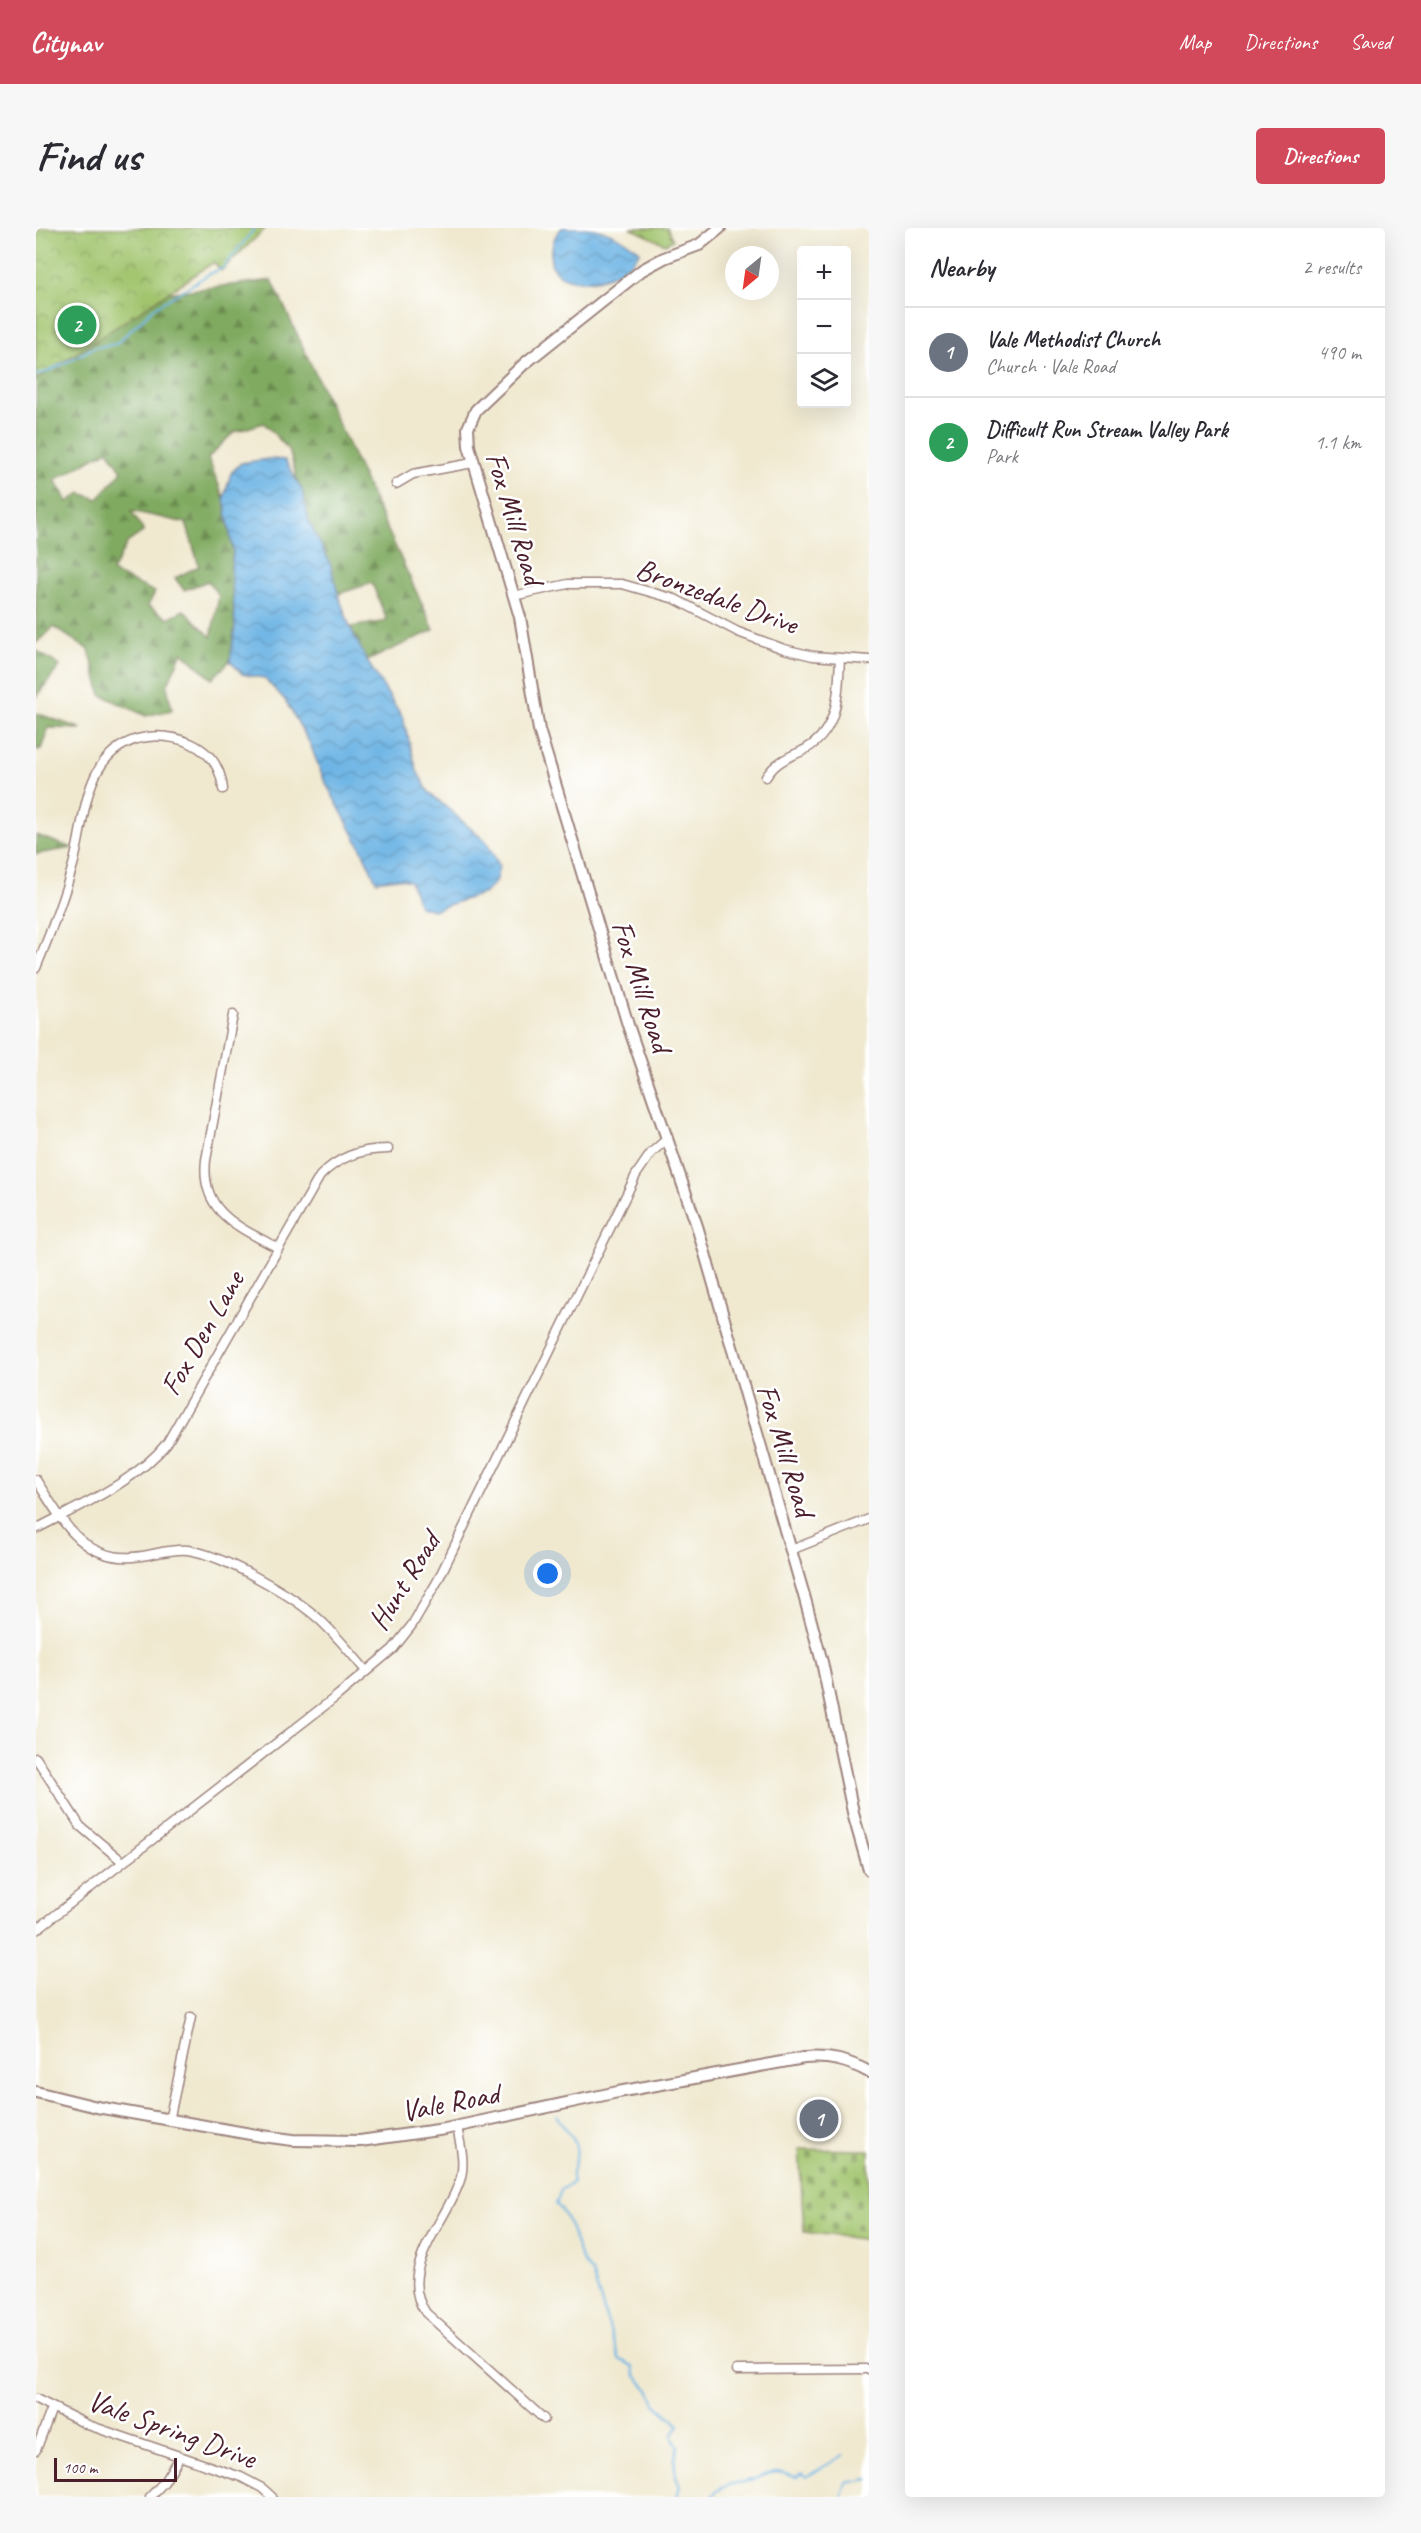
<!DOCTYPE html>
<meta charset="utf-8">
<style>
body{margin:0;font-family:Caveat,sans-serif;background:#f7f7f7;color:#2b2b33}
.controls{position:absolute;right:18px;top:18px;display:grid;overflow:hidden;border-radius:6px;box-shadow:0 6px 24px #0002}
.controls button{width:54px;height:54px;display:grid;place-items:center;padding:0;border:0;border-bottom:2px solid #e1e1e2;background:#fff;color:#2b2b33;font:30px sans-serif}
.compass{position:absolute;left:689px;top:18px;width:54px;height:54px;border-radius:50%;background:#fff;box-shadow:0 6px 24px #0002;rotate:209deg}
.scale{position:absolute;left:18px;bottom:15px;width:123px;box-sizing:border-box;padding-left:6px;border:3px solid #4a1f2b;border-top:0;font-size:16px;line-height:21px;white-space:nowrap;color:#4a1f2b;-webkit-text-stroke:4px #fff;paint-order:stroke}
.you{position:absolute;left:512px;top:1346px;width:21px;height:21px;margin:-15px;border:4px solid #fff;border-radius:50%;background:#1a73e8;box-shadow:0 0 0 9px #1a73e833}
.badge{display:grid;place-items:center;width:39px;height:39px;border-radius:50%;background:#d1495b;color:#fff;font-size:20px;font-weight:700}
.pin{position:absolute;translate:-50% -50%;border:3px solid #fff;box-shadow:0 2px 6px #0006}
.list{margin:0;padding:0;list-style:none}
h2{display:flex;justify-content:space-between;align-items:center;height:78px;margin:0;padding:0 24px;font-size:26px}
h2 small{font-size:20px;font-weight:400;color:#7c7c81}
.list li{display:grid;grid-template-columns:39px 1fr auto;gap:18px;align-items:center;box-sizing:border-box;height:90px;padding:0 24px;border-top:2px solid #e1e1e2}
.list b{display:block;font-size:22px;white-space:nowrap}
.list p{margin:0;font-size:20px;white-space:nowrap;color:#7c7c81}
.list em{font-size:20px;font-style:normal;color:#7c7c81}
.icon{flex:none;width:33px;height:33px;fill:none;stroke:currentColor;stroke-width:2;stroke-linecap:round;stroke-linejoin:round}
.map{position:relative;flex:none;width:833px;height:2269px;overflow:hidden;border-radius:6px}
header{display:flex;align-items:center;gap:36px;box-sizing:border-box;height:84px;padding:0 30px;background:#d1495b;color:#fff}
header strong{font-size:28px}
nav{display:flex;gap:33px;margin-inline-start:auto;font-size:21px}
.intro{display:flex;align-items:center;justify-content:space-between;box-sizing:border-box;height:144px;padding:0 36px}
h1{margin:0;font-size:42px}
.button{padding:15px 27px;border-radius:6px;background:#d1495b;color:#fff;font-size:21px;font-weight:700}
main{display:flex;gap:36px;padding:0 36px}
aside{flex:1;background:#fff;border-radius:6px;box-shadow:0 6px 24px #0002}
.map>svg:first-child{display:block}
.forest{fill:url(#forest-firs);stroke:#656446;stroke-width:1.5;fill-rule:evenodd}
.cemetery{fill:url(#cemetery-stones);stroke:#76724c;stroke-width:1.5}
.park{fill:url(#park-crowns);stroke:#76724c;stroke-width:1.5}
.water{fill:url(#water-waves);stroke:#5c6a88;stroke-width:1.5}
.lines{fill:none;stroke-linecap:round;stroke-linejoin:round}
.stream{stroke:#6eb5e5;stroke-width:2}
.minor-casing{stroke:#9d847e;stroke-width:11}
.major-casing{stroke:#9d847e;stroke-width:14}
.minor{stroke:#fff;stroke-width:8}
.major{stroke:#fff;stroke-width:10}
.labels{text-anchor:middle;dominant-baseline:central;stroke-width:5;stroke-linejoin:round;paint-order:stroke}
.street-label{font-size:30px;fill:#4a1f2b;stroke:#fff}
</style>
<header>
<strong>Citynav</strong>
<nav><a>Map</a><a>Directions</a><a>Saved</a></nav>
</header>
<div class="intro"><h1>Find us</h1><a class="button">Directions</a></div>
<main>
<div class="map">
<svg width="833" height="2269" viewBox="0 0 833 2269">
<defs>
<pattern id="forest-firs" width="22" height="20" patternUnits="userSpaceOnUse" patternTransform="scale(1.5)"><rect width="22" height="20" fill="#80aa60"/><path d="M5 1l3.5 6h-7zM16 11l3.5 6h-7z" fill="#6b8a4f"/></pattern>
<pattern id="cemetery-stones" width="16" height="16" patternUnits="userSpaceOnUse" patternTransform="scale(1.5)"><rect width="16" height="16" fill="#a1c46d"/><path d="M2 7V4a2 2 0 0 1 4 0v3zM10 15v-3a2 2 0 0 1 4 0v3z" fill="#859f5a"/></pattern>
<pattern id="park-crowns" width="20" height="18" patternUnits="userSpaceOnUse" patternTransform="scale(1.5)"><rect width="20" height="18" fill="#a1c46d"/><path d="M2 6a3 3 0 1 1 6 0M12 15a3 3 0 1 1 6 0" fill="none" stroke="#859f5a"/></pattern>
<pattern id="water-waves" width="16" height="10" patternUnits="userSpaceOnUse" patternTransform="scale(1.5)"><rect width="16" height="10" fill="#6eb5e5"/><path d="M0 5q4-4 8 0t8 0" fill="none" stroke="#5c93ba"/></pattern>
</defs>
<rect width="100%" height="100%" fill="#fff"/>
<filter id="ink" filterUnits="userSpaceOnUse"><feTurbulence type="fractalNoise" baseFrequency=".0167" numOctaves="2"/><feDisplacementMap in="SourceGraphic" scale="12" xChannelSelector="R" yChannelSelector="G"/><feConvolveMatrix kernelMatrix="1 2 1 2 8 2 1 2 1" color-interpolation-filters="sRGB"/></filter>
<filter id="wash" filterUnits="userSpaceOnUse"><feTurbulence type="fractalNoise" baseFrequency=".008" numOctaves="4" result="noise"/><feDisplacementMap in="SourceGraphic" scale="24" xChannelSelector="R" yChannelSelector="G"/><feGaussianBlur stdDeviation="1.35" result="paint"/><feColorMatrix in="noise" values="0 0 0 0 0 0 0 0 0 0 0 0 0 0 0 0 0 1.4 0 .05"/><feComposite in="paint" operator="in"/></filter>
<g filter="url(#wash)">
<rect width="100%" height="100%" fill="#f0e9d0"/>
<!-- forest -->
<path class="forest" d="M236 52 398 402 331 433 314 399 351 393 336 355 302 366 294 335 273 294 253 222 228 195 198 204 172 230 188 270 197 324 195 341 199 398 194 433 176 451 146 424 131 458 136 482 110 488 65 467 53 422 18 399 0 415V81ZM72 222 86 243 62 271 45 265 32 274 19 252ZM95 283 150 295 163 338 139 350 148 362 172 353 183 368 175 409 148 382 132 390 112 378 119 364 76 344 91 315 108 303Z
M0 422 24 438 0 469Z
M0 485 46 501 12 500 5 521 0 522Z
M0 607 36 620 0 626Z"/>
<!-- cemetery -->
<path class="cemetery" d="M763 1921 833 1922V2012L768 2004Z"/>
<!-- park -->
<path class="park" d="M7 0H230L185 43 178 34 0 152V3Z
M594 0H631L637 12 629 16Z"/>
<!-- water -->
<path class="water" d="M526 0C564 0 573 0 604 23 585 60 503 67 516 20 518 11 519 6 526 0Z
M232 231 249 232 266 262 273 294 294 335 302 366 314 399 331 433 367 490 381 543 393 564 450 614 463 637 460 653 449 665 397 682 383 678 374 653 361 650 340 653 326 622 288 552 274 516 249 472 228 450 206 446 194 433 199 398 195 341 197 324 188 270 195 245 205 235Z"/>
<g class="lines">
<!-- stream -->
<path class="stream" d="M0 147 11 144 57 120 80 116 118 80 173 46 187 40 219 0
M520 1887C528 1901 544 1911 540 1930 538 1940 534 1943 537 1954L525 1962 520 1976C540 1994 536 2026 556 2045L583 2131 597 2138 599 2147 614 2163 619 2176 643 2197 636 2208 642 2219C637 2231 638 2247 644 2258L641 2269
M676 2269C686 2254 704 2256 719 2251 727 2248 733 2244 742 2244 748 2245 755 2248 761 2249L765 2245 770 2249 808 2227
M806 2269 811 2255 833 2251"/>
</g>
</g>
<g filter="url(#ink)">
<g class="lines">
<!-- minor casing -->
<g class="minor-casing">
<path id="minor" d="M360 256 377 246 437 235
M477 368 532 356H586L639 371 702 404 748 421 777 428 833 432
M730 549C739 535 750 530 764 524 803 506 802 467 804 430
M0 740C14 706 27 672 37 637 50 591 46 528 101 511 119 506 137 508 154 515 174 524 185 540 187 561
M197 787 170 932C164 985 203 999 242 1020
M0 1252C25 1290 45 1333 97 1329 115 1328 134 1320 152 1322 187 1327 258 1368 284 1392 301 1408 316 1426 330 1443
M0 1301C43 1278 100 1254 131 1215L284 948C302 929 326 921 352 921
M755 1322 833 1291
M0 1530 44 1598 87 1634
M0 1702 301 1468 357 1421 376 1397 401 1354 600 947 615 925 632 910
M133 1893 155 1789
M421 1899C424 1915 429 1932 425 1949 414 1991 358 2041 390 2085L508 2191
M701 2142 833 2141
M0 2171 52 2197 205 2249 226 2260 236 2269
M0 2222 16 2180
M114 2269 128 2254 144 2228"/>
</g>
<!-- major casing -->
<g class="major-casing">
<path id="major" d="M684 0 663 17 628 30 606 42 488 136 440 182 432 200 433 218 484 389 503 502 592 797 661 998 769 1371 786 1434 818 1589 833 1642
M0 1864 61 1879 226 1908 257 1912 324 1913 409 1901 582 1864 768 1830C793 1828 811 1832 833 1844"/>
</g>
<!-- minor -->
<use href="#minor" class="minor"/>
<!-- major -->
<use href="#major" class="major"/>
</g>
</g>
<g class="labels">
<!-- street labels -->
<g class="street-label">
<text transform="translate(479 290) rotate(73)">Fox Mill Road</text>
<text transform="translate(681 368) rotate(20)">Bronzedale Drive</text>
<text transform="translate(606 758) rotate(72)">Fox Mill Road</text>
<text transform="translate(166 1105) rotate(-60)">Fox Den Lane</text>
<text transform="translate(750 1222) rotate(73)">Fox Mill Road</text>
<text transform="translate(368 1353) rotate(-58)">Hunt Road</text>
<text transform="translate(414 1874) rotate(-11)">Vale Road</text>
<text transform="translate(136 2201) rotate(20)">Vale Spring Drive</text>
</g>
</g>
</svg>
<div class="controls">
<button>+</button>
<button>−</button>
<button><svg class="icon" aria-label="layers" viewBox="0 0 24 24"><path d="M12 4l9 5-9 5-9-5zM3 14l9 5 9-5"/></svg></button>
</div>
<svg class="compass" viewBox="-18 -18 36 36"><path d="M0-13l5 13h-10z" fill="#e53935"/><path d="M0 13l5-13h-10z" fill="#7c7c81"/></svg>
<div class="scale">100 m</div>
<div class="you"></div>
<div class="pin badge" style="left:783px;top:1891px;background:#6b7280">1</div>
<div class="pin badge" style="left:41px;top:97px;background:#2e9e5b">2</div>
</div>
<aside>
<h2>Nearby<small>2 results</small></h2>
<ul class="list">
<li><span class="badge" style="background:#6b7280">1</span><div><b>Vale Methodist Church</b><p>Church · Vale Road</p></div><em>490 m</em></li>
<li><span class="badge" style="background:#2e9e5b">2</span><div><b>Difficult Run Stream Valley Park</b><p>Park</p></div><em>1.1 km</em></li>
</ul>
</aside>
</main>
